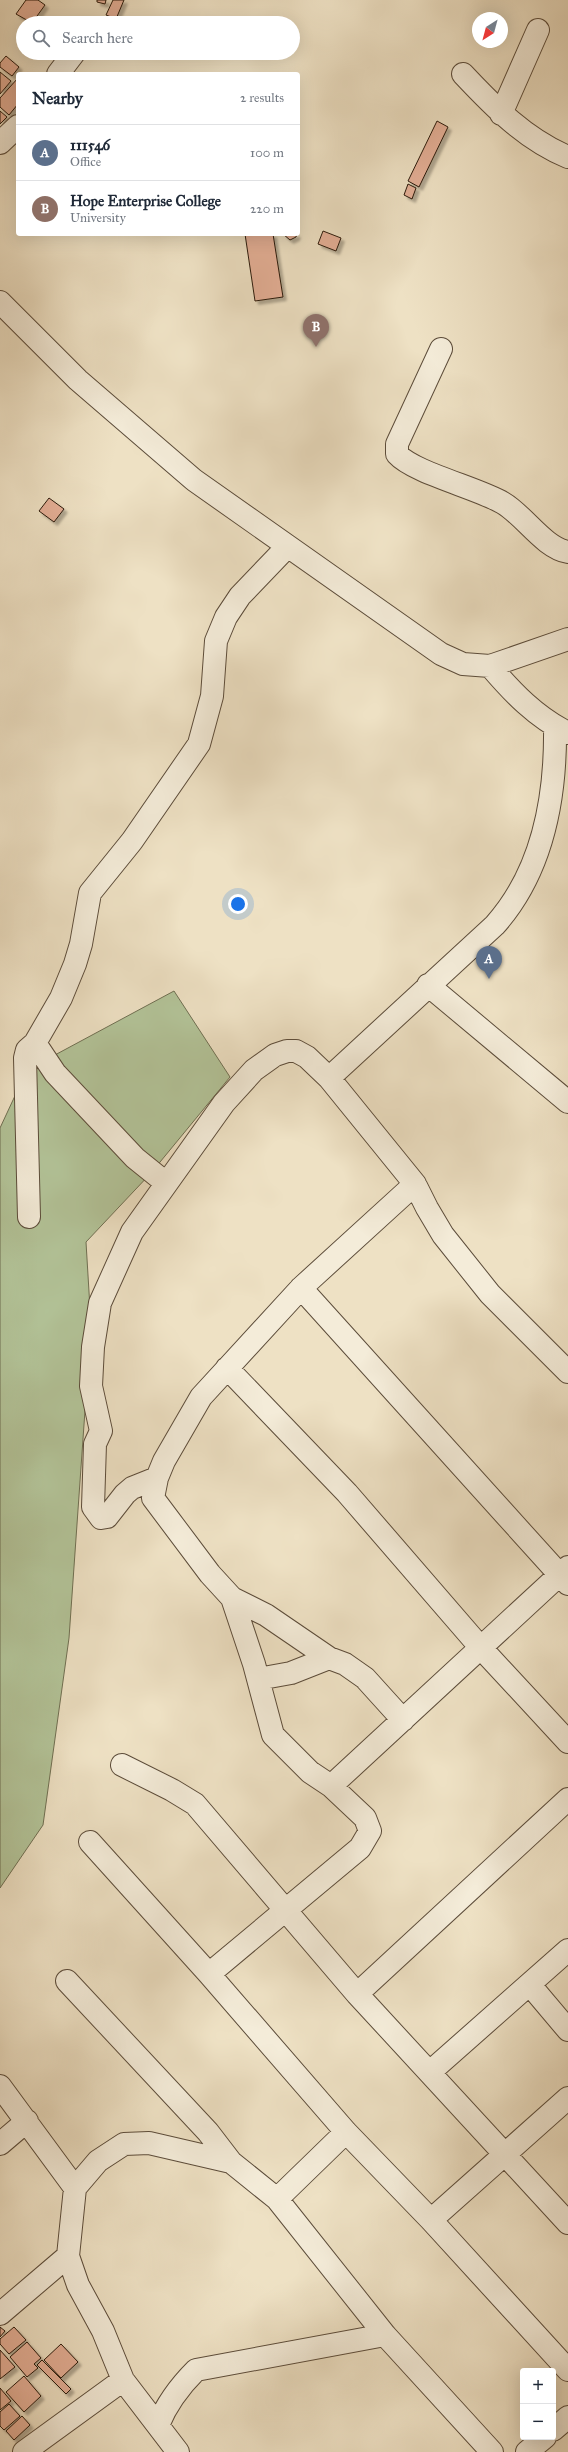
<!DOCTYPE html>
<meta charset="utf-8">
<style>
body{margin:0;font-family:"IM FELL Great Primer",serif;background:#f2f2f3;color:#1f2937}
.controls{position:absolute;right:12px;bottom:12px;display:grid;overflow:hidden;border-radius:4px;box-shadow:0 4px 16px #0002}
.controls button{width:36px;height:36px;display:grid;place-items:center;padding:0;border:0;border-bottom:1px solid #e0e1e3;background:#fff;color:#1f2937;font:20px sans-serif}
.compass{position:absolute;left:472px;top:12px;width:36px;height:36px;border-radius:50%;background:#fff;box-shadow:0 4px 16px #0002;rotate:216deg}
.you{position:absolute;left:238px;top:904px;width:14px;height:14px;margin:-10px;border:3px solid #fff;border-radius:50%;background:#1a73e8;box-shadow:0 0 0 6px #1a73e833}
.badge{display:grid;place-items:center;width:26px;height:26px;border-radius:50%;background:#b45309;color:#fff;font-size:13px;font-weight:700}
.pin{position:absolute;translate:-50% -33px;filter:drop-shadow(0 1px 2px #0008)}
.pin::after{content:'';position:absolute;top:21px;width:14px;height:12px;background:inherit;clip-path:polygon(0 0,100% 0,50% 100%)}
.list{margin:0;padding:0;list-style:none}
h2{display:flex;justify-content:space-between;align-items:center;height:52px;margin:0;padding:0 16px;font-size:17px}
h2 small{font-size:13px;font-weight:400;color:#747a83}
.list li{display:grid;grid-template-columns:26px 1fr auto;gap:12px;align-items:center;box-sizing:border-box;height:56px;padding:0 16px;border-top:1px solid #e0e1e3}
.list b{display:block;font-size:15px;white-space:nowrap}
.list p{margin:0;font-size:13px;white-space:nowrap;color:#747a83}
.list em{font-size:13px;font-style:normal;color:#747a83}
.icon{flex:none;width:22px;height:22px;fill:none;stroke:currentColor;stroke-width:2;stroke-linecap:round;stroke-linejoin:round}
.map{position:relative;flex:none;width:568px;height:2452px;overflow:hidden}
.search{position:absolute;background:#fff;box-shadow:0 4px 16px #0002;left:16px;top:16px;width:284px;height:44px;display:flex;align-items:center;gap:10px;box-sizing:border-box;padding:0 14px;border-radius:22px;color:#747a83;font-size:15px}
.panel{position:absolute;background:#fff;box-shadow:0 4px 16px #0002;left:16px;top:72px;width:284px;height:164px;border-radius:4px}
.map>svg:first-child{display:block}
.green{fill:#b3c499;stroke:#6f6f52}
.building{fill:#e4af96;stroke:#2b1a0c;filter:url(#shadow)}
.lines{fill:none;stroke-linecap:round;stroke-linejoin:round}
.minor-casing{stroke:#5c4c3a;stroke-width:24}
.minor{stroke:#f4ecd9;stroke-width:22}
</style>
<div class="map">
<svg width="568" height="2452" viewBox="0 0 568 2452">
<defs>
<filter id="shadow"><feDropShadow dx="3.5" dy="3.5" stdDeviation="1" flood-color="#0004"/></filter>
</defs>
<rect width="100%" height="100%" fill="#eee1c4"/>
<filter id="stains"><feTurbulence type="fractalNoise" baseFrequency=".005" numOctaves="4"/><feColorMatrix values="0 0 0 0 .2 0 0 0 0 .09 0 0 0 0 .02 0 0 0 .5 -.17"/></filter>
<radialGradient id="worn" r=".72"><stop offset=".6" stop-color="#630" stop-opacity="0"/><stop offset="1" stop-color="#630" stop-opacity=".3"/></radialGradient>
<!-- green -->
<path class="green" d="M174 991 230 1077 151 1173 86 1242 91 1325 69 1638 43 1825 0 1888V1128L27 1070Z"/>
<!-- building -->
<path class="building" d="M26 0H38L45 5 32 23 16 14Z
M97 0H106L105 4 97 2Z
M113 0H124L116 19 106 15Z
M6 56 19 67 12 76 0 67V63Z
M0 72 11 81 0 94Z
M18 78V104L9 115 0 107V98Z
M0 111 7 117 0 124Z
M437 121 448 127 419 187 408 181Z
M408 184 416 188 412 199 404 195Z
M323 231 341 238 336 251 318 244Z
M245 234H273L283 297 255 301Z
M283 234H297L296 237 290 240Z
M49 498 64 509 54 522 39 511Z
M0 2327 5 2331 0 2337Z
M14 2327 26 2340 9 2354 0 2344V2339Z
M27 2342 41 2358 34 2364 38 2368 27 2377 10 2357Z
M61 2344 78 2362 61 2378 44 2360Z
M0 2350 15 2367 0 2379Z
M42 2360 71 2389 66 2394 37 2365Z
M24 2376 41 2396 24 2412 6 2392Z
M0 2388 11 2401 0 2410Z
M9 2404 20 2416 4 2430 0 2426V2412Z
M22 2416 30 2425 14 2440 6 2431Z"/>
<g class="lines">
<!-- minor casing -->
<g class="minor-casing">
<path id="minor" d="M58 74 74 53
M463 74C494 107 525 139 568 157
M501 114 538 30
M0 143 18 126
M0 302 78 380 194 480 441 654 463 664 490 666 568 639
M441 349 397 444V454C414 473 478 488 503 503 524 515 544 548 568 552
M490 666C513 693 536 717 568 733
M428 985 568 1102
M35 1043 55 1073 135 1158 166 1183
M329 1078 495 925C543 871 556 797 555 727
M29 1217 25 1058 27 1050 35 1043 61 998 75 964 81 944 90 893 132 841 199 744 212 696 216 641 226 617 240 596 287 547
M301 1288 568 1584
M227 1368 347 1493 481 1648 568 1742
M157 1478 132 1488 125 1494 107 1517 101 1518 93 1507 95 1444 101 1431 91 1386 93 1347 100 1303 132 1232 224 1103 254 1070 275 1055 287 1051H296L307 1057 329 1078 415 1184 427 1208 443 1235 490 1294 568 1372
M232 1598 266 1615 329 1658 345 1664 365 1678 403 1720
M258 1679 291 1673 329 1658
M122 1765 172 1790 195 1804 357 1994 568 2223
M331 1786 568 1567
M90 1842 209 1974 346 2132 431 2220 568 2370
M209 1974 360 1848 370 1831 365 1818 331 1786 310 1772 273 1735 254 1664 232 1598 210 1574 153 1498 157 1478 164 1461 201 1397 301 1288 415 1184
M67 1981 208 2132 231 2162 277 2199 385 2335 492 2452
M530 1985 568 2030
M357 1994 568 1799
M430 2072 568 1950
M0 2086 75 2188
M0 2144 27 2121
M277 2199 346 2132
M431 2220 568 2098
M0 2314 68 2256
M158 2425C167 2403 179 2387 196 2370L385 2335
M553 2430 568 2417
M24 2452 123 2380
M178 2452 123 2380 103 2331 78 2285 68 2256 75 2188 98 2161 124 2144 149 2143 231 2162
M527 2452 545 2437"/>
</g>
<!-- minor -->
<use href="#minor" class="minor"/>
</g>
<rect width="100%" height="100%" filter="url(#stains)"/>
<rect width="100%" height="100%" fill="url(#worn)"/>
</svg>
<div class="controls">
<button>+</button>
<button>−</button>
</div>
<svg class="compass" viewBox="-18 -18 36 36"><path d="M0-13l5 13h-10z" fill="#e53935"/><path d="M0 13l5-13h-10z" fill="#747a83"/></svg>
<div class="you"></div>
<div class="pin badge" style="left:489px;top:979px;background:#5c6f8a">A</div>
<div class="pin badge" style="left:316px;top:347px;background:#8d6e63">B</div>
<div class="search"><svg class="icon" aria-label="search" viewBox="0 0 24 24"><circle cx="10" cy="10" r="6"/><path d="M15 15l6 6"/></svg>Search here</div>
<section class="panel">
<h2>Nearby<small>2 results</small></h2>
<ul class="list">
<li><span class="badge" style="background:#5c6f8a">A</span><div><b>111546</b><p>Office</p></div><em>100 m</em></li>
<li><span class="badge" style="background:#8d6e63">B</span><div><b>Hope Enterprise College</b><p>University</p></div><em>220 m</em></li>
</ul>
</section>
</div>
